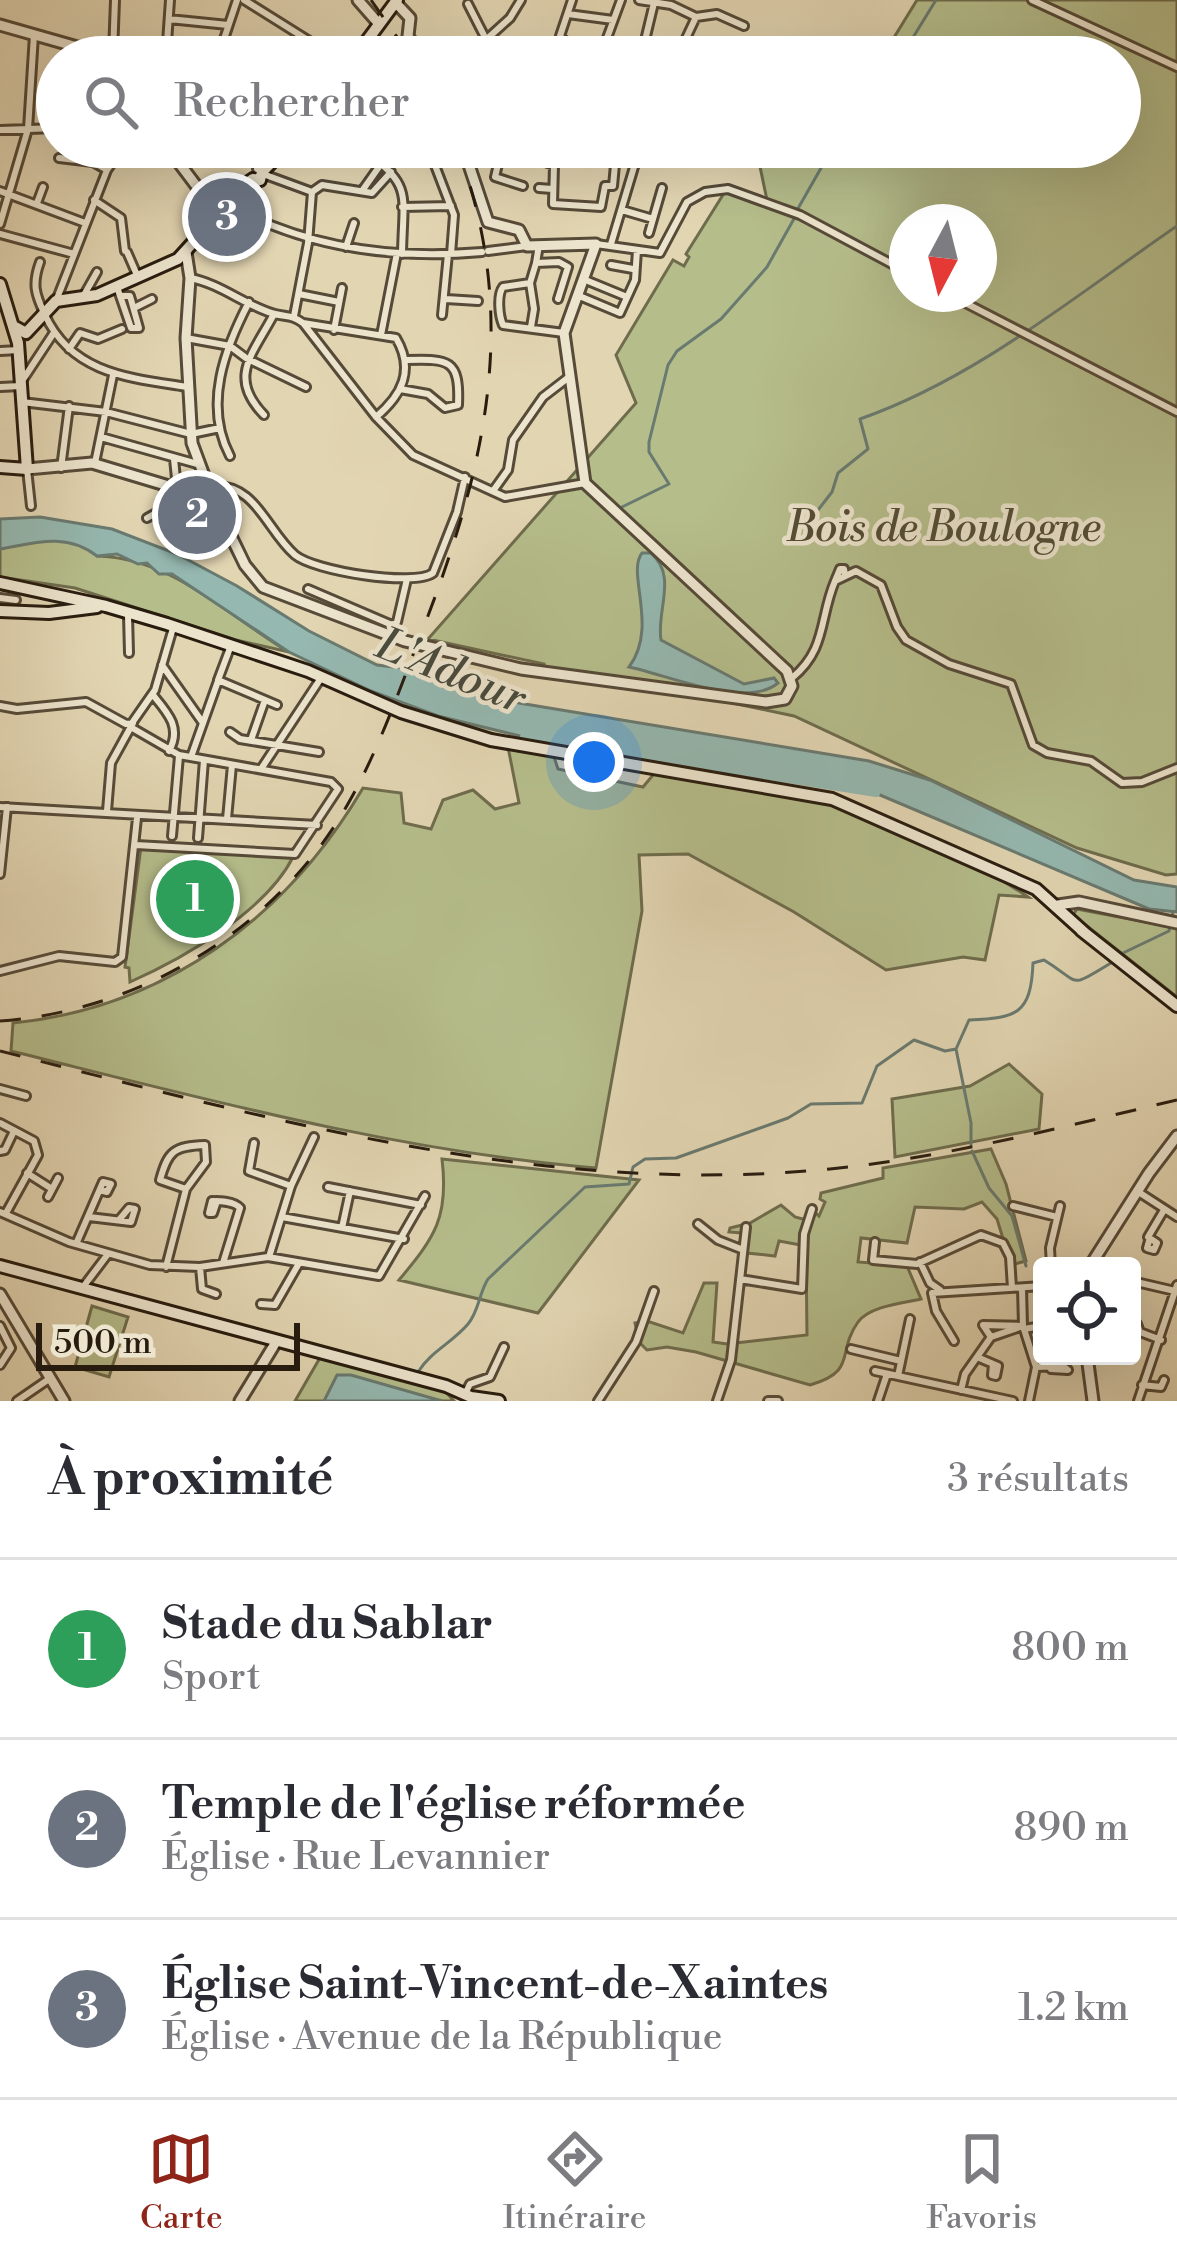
<!DOCTYPE html>
<html lang="fr">
<meta charset="utf-8">
<style>
body{margin:0;font-family:"Libre Bodoni",serif;background:#f7f7f7;color:#2b2b33}
.controls{position:absolute;right:36px;bottom:36px;display:grid;overflow:hidden;border-radius:12px;box-shadow:0 12px 48px #0002}
.controls button{width:108px;height:108px;display:grid;place-items:center;padding:0;border:0;border-bottom:3px solid #e1e1e2;background:#fff;color:#2b2b33;font:60px sans-serif}
.compass{position:absolute;left:889px;top:204px;width:108px;height:108px;border-radius:50%;background:#fff;box-shadow:0 12px 48px #0002;rotate:187deg}
.scale{position:absolute;left:36px;bottom:30px;width:264px;box-sizing:border-box;padding-left:12px;border:6px solid #281c0f;border-top:0;font-size:33px;line-height:42px;white-space:nowrap;color:#281c0f;-webkit-text-stroke:9px #ece4cd;paint-order:stroke}
.you{position:absolute;left:594px;top:762px;width:42px;height:42px;margin:-30px;border:9px solid #fff;border-radius:50%;background:#1a73e8;box-shadow:0 0 0 18px #1a73e833}
.badge{display:grid;place-items:center;width:78px;height:78px;border-radius:50%;background:#8f2418;color:#fff;font-size:39px;font-weight:700}
.pin{position:absolute;translate:-50% -50%;border:6px solid #fff;box-shadow:0 3px 12px #0006}
.list{margin:0;padding:0;list-style:none}
h2{display:flex;justify-content:space-between;align-items:center;height:156px;margin:0;padding:0 48px;font-size:51px}
h2 small{font-size:39px;font-weight:400;color:#7c7c81}
.list li{display:grid;grid-template-columns:78px 1fr auto;gap:36px;align-items:center;box-sizing:border-box;height:180px;padding:0 48px;border-top:3px solid #e1e1e2}
.list b{display:block;font-size:45px;white-space:nowrap}
.list p{margin:0;font-size:39px;white-space:nowrap;color:#7c7c81}
.list em{font-size:39px;font-style:normal;color:#7c7c81}
.icon{flex:none;width:66px;height:66px;fill:none;stroke:currentColor;stroke-width:2;stroke-linecap:round;stroke-linejoin:round}
.map{position:relative;flex:none;width:1177px;height:1401px;overflow:hidden}
.search{position:absolute;background:#fff;box-shadow:0 12px 48px #0002;left:36px;right:36px;top:36px;height:132px;display:flex;align-items:center;gap:30px;box-sizing:border-box;padding:0 42px;border-radius:66px;color:#7c7c81;font-size:45px}
.sheet{height:696px;background:#fff}
nav{display:flex;justify-content:space-around;align-items:center;box-sizing:border-box;height:168px;border-top:3px solid #e1e1e2;background:#fff;font-size:33px;color:#7c7c81}
nav a{display:grid;justify-items:center;gap:6px}
nav .on{color:#8f2418}
.map>svg:first-child{display:block}
.green{fill:#b5bd8b;stroke:#6e6c4d;stroke-width:3;fill-rule:evenodd}
.water{fill:#95b8b0;stroke:#697a70;stroke-width:3}
.lines{fill:none;stroke-linecap:round;stroke-linejoin:round}
.stream{stroke:#697a70;stroke-width:3}
.river{stroke:#95b8b0;stroke-width:8}
.minor-casing{stroke:#564a38;stroke-width:12}
.tertiary-casing{stroke:#564a38;stroke-width:15}
.secondary-casing{stroke:#281c0f;stroke-width:16}
.minor{stroke:#ece4cd;stroke-width:6}
.tertiary{stroke:#ece4cd;stroke-width:9}
.secondary{stroke:#ece4cd;stroke-width:10}
.rail{stroke:#281c0f;stroke-width:3;stroke-dasharray:21 21;stroke-linecap:butt}
.labels{text-anchor:middle;dominant-baseline:central;stroke-width:9;stroke-linejoin:round;paint-order:stroke}
.park-label{font-size:42px;font-style:italic;fill:#524c34;stroke:#ece4cd}
.water-label{font-size:45px;font-style:italic;fill:#494b3f;stroke:#ece4cd}
</style>
<div class="map">
<svg width="1177" height="1401" viewBox="0 0 1177 1401">
<rect width="100%" height="100%" fill="#e2d5b2"/>
<filter id="stains"><feTurbulence type="fractalNoise" baseFrequency=".00167" numOctaves="4"/><feColorMatrix values="0 0 0 0 .2 0 0 0 0 .09 0 0 0 0 .02 0 0 0 .5 -.17"/></filter>
<radialGradient id="worn" r=".72"><stop offset=".6" stop-color="#630" stop-opacity="0"/><stop offset="1" stop-color="#630" stop-opacity=".3"/></radialGradient>
<!-- green -->
<path class="green" d="M917 0H1177V874L1166 875 1077 848 794 716 623 680 545 669 544 664 428 639 636 403 616 355 673 260 684 266 689 257 686 254 726 190 768 205 758 157 776 147H1120V57H882ZM907 222H979V294H907Z
M44 538 84 544 97 556C173 558 225 614 289 652L236 640 75 588 0 577V549Z
M508 747 553 754 558 769 643 787 658 769C793 789 913 819 1028 897L999 895 985 960 963 957 886 970 794 912 688 854 639 855 642 911 596 1168C396 1151 205 1099 11 1051L13 1023C165 1008 287 917 363 788L401 793 404 823 431 829 443 800 473 790 495 809 519 803Z
M141 847 293 857C266 911 184 958 130 982L129 968 125 967Z
M1077 909 1177 928V997L1073 915Z
M1009 1064 1042 1094 1039 1129 895 1157 892 1099 970 1086Z
M991 1149 1006 1184 1026 1261 1011 1265 997 1219 982 1202 964 1209 915 1207 907 1243 861 1238 858 1262 907 1266 921 1299C903 1303 870 1306 858 1322 836 1353 858 1371 810 1385L696 1352 667 1347 647 1350 639 1342 635 1323 647 1321 683 1333 704 1283H717L713 1342 727 1344 807 1335 806 1246 779 1241 775 1256 747 1253 741 1233 729 1232 730 1228 750 1223 781 1205 795 1217 810 1221 813 1211 819 1216 825 1202 820 1199 821 1193 883 1178V1168Z
M442 1159 639 1180 538 1313 399 1280C435 1237 449 1217 442 1159Z
M92 1306 128 1317 109 1377 75 1367Z
M321 1356 445 1391 454 1401H295Z"/>
<!-- water -->
<path class="water" d="M40 517 112 529 177 554 237 586 309 631 377 665 410 669 425 679 443 680 519 703 869 761 930 780 1134 880 1177 887V912L1149 909 873 792 532 739 438 716 371 691 289 652 172 574H159L147 563 138 564 117 554 97 556C66 532 34 543 0 549V519Z
M642 553H651C678 576 656 611 661 640L744 684 774 678 778 683C746 710 665 674 629 667 659 627 626 573 642 553Z
M337 1375H351L442 1401H324Z"/>
<g class="lines">
<!-- stream -->
<path class="stream" d="M901 57 936 0
M796 212 833 147
M982 315 1016 333
M622 507 669 484 649 452V442L668 365 677 351 721 319 767 267 795 217
M808 523 832 492 838 473 868 449 860 419C977 378 1076 295 1177 226
M1123 953 1169 931 1173 912 1177 911
M956 1049 971 1123V1146
M972 1151 989 1188 1012 1216 1026 1266
M418 1372C431 1351 452 1343 468 1324 479 1311 479 1293 488 1279L585 1187 629 1184 633 1167 645 1159 676 1158 788 1118 811 1104 862 1103 877 1066 914 1040 945 1051 956 1049 969 1020C1016 1018 1031 1015 1033 963L1044 960C1083 984 1067 989 1111 963"/>
<!-- river -->
<path class="river" d="M524 737 876 793"/>
<!-- minor casing -->
<g class="minor-casing">
<path id="minor" d="M244 0 335 57
M572 0 560 36 573 49V57
M639 0 671 5 696 17 717 14 744 26
M1032 0 1177 67
M468 4 495 57
M568 14 613 20
M169 19 228 25
M604 44 641 57 654 3
M680 51 696 17
M113 54 115 0
M166 57 170 0
M218 57 237 0
M467 57 510 18 521 0
M600 57 621 0
M0 130 57 128
M248 147 258 162 257 169
M360 147C414 187 403 191 402 254
M428 147 454 215 451 254
M501 147 554 165
M502 147 495 177 523 186
M559 147 554 165 553 204 601 207 605 186H613
M559 148 612 152 616 154 613 186
M59 158 93 162 107 170
M263 174 312 192
M258 181 246 214C320 250 400 259 482 252
M539 188 552 189
M0 191 85 223
M362 191 393 147
M312 192 322 185 372 193 391 172
M94 200 121 218 125 251
M37 203 43 187
M402 207 451 206
M622 210 653 219
M0 224 28 129 34 35
M649 233 662 188
M0 234 74 254
M596 244 660 253 687 202 705 192 728 189 800 215 907 272
M611 244 640 147
M539 245 536 263 559 262 568 267 558 299
M346 247 354 223
M488 251 527 246
M127 252 137 275
M40 262C32 284 35 294 45 315 72 374 130 378 188 387
M536 263 530 283 503 287C497 295 499 316 503 325L564 333
M611 265 633 269
M190 278C222 284 245 306 275 314 287 317 292 315 303 323L376 417 413 455 505 497 585 483
M588 281 627 297
M530 283 534 309 531 327
M117 287 131 328H139L130 296H120
M299 294 339 302
M948 294 1177 412
M84 295 97 272
M577 295 620 313 635 280 637 250
M446 299 478 301
M56 301 107 170 123 147
M134 308 152 299
M442 315 448 254
M294 316 308 243 312 192
M303 323 396 338C415 370 402 395 376 417
M334 330 342 288
M381 335 397 253
M186 338 230 346 246 358 306 387
M69 349 80 333 98 339 122 329
M0 351 19 350
M24 378 53 334
M0 387 21 386
M400 389 428 394 445 408 458 405C460 359 449 359 407 360
M22 402 106 412 191 434 220 428
M264 415C227 377 253 354 274 314
M101 437 201 465
M230 456C203 405 225 348 249 302
M174 459 177 488
M95 463 113 375
M61 468 69 406
M27 469 31 506
M210 486C256 482 266 530 295 555 314 571 414 587 433 573L457 512 465 477
M493 491 508 470 513 440 543 397 569 377
M147 518 192 493
M835 581 840 569H844L845 576
M308 589 392 625 397 622 407 579
M0 598 16 600
M128 615 129 653
M230 648 218 680 277 705
M162 665 203 723
M792 678C827 649 819 619 835 581L856 571 881 585 897 627 906 640 949 664 1011 684 1033 745 1047 753 1091 761 1122 783 1142 782 1177 768
M153 695C168 713 182 728 169 751
M0 706 17 709 86 702 126 724 133 723 111 763 107 811
M132 723 155 690 173 628
M134 729 179 755 331 782 338 789 295 854 136 845
M230 732 240 739 319 752
M251 740 265 700
M191 757 218 681
M261 769 321 678
M0 807 317 825
M227 819 232 765
M172 836 179 756
M198 838 204 760
M0 874 7 807
M0 971 59 956 115 962 122 957 137 818
M0 1089 26 1096
M0 1123 34 1141 38 1155 6 1213
M254 1143 249 1171 291 1186
M0 1151 5 1150 14 1131
M27 1173 52 1189
M328 1187 421 1205
M1137 1191 1177 1217
M48 1197 58 1178
M217 1201 213 1213H209L212 1201C220 1201 234 1201 240 1208L223 1263
M1013 1206 1057 1217
M0 1212 69 1242 150 1265 200 1267 268 1257 379 1276 425 1196
M89 1217 131 1222 135 1209 129 1208 119 1220
M282 1217 404 1239
M698 1224 718 1240 741 1249
M342 1228 350 1191
M1149 1241 1147 1248 1154 1250 1157 1243 1148 1237 1164 1210
M875 1242 873 1260 917 1264 981 1235 1003 1243 1010 1257 1012 1288
M76 1244 103 1182 111 1184 107 1192 100 1190
M269 1257 291 1186 314 1137
M920 1262 930 1283 940 1290
M1051 1266 1050 1248 1060 1206
M166 1267 186 1189 206 1162 205 1145C174 1146 168 1151 160 1180L186 1189
M200 1267 202 1289 216 1294
M740 1279 802 1289 804 1234 812 1209
M1132 1281 1175 1291
M83 1287 108 1254
M1022 1288 1023 1326 1036 1367 1029 1401
M261 1304 275 1305 298 1265
M1137 1324 1140 1332 1161 1340
M0 1326 11 1348 0 1365
M1024 1329 1042 1326
M954 1341 936 1311 932 1293 1042 1286
M851 1349 901 1361
M977 1357 998 1366 996 1376 992 1375 993 1364
M1036 1367 1063 1366 1068 1370 1051 1369
M875 1371 1013 1401
M898 1376 910 1319
M1142 1385 1161 1387 1164 1380
M961 1390 965 1374 991 1337 1023 1326 983 1325 991 1337
M466 1392 470 1384 490 1377 504 1347
M17 1401 49 1379
M598 1401 636 1342 654 1291
M717 1401 731 1360 746 1227
M768 1401H778
M878 1401 887 1374
M1138 1401 1177 1285"/>
</g>
<!-- tertiary casing -->
<g class="tertiary-casing">
<path id="tertiary" d="M358 0 379 24
M395 2 410 18 408 36 421 57
M0 25 109 56
M167 147 213 208
M186 252 190 278 186 338 192 443 212 497 245 565 263 587 405 641 521 669 766 702 785 699 792 686 787 671 585 483 564 333 596 244 527 246 519 230 488 222 463 147
M27 469 92 463 192 493 211 492
M1058 905 1079 902 1177 923
M1090 1266 1149 1173 1177 1136
M0 1294 64 1401
M1087 1356 1093 1401
M240 1401 276 1342"/>
</g>
<!-- secondary casing -->
<g class="secondary-casing">
<path id="secondary" d="M355 57 397 0
M0 284 18 343 27 469 0 467
M15 327 26 333 56 301 97 295 178 259 199 236 215 205 253 179 260 180 262 172 287 147
M0 583 106 606 167 624 308 671 401 712 491 740 832 799 1036 889 1086 934
M0 611 49 613 97 607
M1081 930 1177 1006
M0 1266 446 1386 471 1397 499 1401"/>
</g>
<!-- minor -->
<use href="#minor" class="minor"/>
<!-- tertiary -->
<use href="#tertiary" class="tertiary"/>
<!-- secondary -->
<use href="#secondary" class="secondary"/>
<!-- rail -->
<path class="rail" d="M371 0 411 57
M0 1021C142 1011 279 927 349 802 379 749 399 691 421 634 485 470 522 319 457 147
M0 1051C273 1120 546 1197 830 1169 948 1157 1062 1127 1177 1100"/>
</g>
<g class="labels">
<!-- park labels -->
<g class="park-label">
<text x="944" y="528">Bois de Boulogne</text>
</g>
<!-- water labels -->
<g class="water-label">
<text transform="translate(451 672) rotate(22)">L'Adour</text>
</g>
</g>
<rect width="100%" height="100%" filter="url(#stains)"/>
<rect width="100%" height="100%" fill="url(#worn)"/>
</svg>
<div class="controls">
<button><svg class="icon" aria-label="locate" viewBox="0 0 24 24"><circle cx="12" cy="12" r="6"/><path d="M12 2v4M12 18v4M2 12h4M18 12h4"/></svg></button>
</div>
<svg class="compass" viewBox="-18 -18 36 36"><path d="M0-13l5 13h-10z" fill="#e53935"/><path d="M0 13l5-13h-10z" fill="#7c7c81"/></svg>
<div class="scale">500 m</div>
<div class="you"></div>
<div class="pin badge" style="left:195px;top:899px;background:#2e9e5b">1</div>
<div class="pin badge" style="left:197px;top:515px;background:#6b7280">2</div>
<div class="pin badge" style="left:227px;top:217px;background:#6b7280">3</div>
<div class="search"><svg class="icon" aria-label="search" viewBox="0 0 24 24"><circle cx="10" cy="10" r="6"/><path d="M15 15l6 6"/></svg>Rechercher</div>
</div>
<section class="sheet">
<h2>À proximité<small>3 résultats</small></h2>
<ul class="list">
<li><span class="badge" style="background:#2e9e5b">1</span><div><b>Stade du Sablar</b><p>Sport</p></div><em>800 m</em></li>
<li><span class="badge" style="background:#6b7280">2</span><div><b>Temple de l'église réformée</b><p>Église · Rue Levannier</p></div><em>890 m</em></li>
<li><span class="badge" style="background:#6b7280">3</span><div><b>Église Saint-Vincent-de-Xaintes</b><p>Église · Avenue de la République</p></div><em>1.2 km</em></li>
</ul>
</section>
<nav>
<a class="on"><svg class="icon" aria-label="map" viewBox="0 0 24 24"><path d="M3 6l6-2 6 2 6-2v14l-6 2-6-2-6 2zM9 4v14M15 6v14"/></svg>Carte</a>
<a><svg class="icon" aria-label="directions" viewBox="0 0 24 24"><path d="M12 3l9 9-9 9-9-9zM9 14v-3h6M13 9l2 2-2 2"/></svg>Itinéraire</a>
<a><svg class="icon" aria-label="saved" viewBox="0 0 24 24"><path d="M7 4h10v16l-5-4-5 4z"/></svg>Favoris</a>
</nav>
